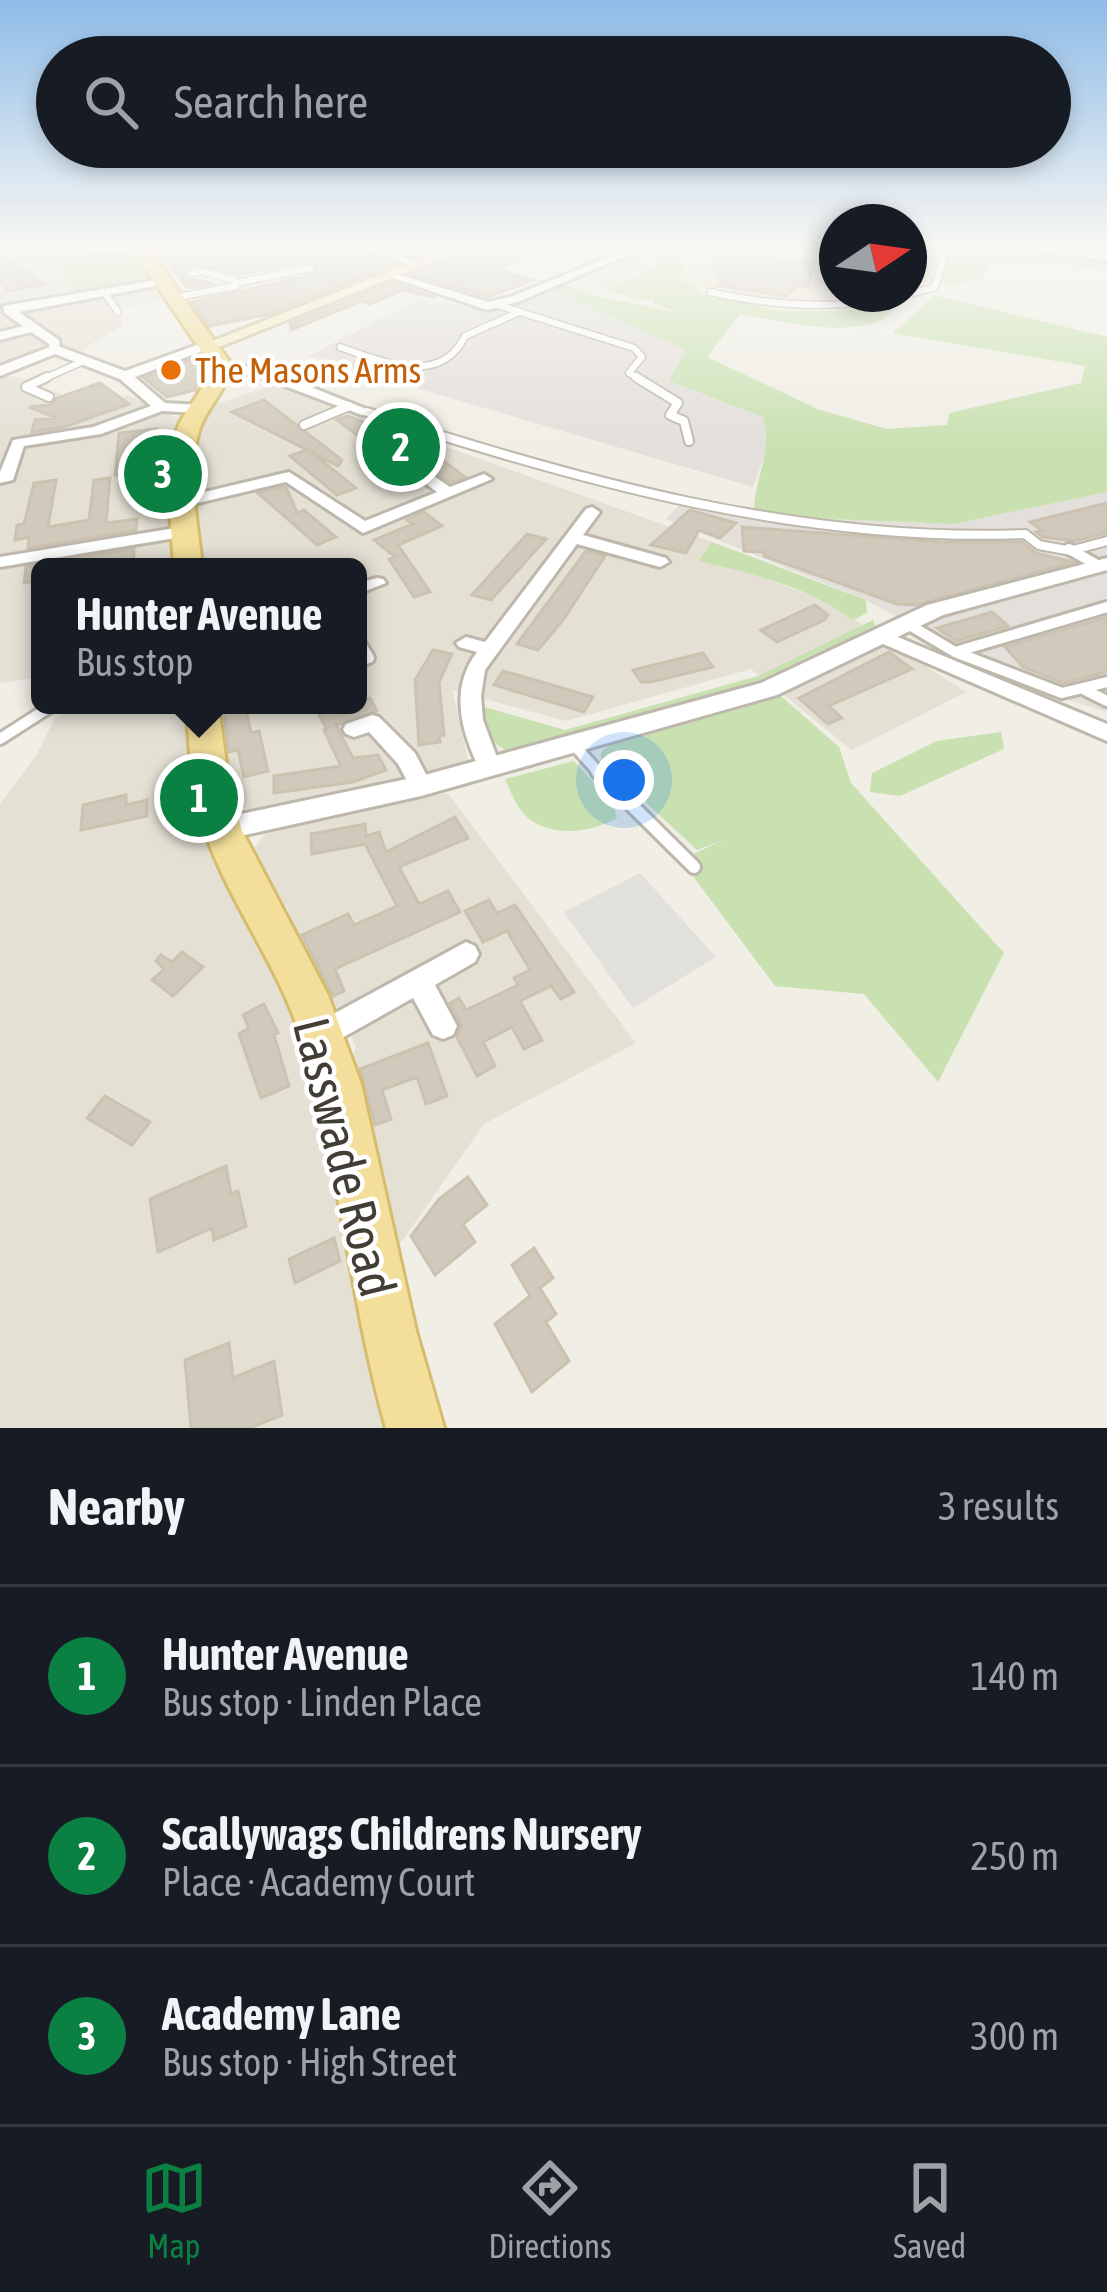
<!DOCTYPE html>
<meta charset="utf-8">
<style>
body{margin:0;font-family:"Asap Condensed",sans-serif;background:#242831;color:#f1f3f6}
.compass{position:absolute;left:819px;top:204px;width:108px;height:108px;border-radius:50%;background:#171b24;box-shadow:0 6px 18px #0003;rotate:77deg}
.you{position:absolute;left:624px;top:780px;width:42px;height:42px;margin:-30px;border:9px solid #fff;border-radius:50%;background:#1a73e8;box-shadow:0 0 0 18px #1a73e833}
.badge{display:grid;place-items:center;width:78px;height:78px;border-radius:50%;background:#0b8043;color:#fff;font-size:39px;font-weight:700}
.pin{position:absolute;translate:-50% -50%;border:6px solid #fff;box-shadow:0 3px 12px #0006}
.popup{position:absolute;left:31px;top:558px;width:336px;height:156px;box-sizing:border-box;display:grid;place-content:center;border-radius:18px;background:#171b24;filter:drop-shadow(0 3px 9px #0005);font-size:39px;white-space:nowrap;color:#9ea1a6}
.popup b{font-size:45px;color:#f1f3f6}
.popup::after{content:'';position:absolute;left:50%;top:100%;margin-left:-24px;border:24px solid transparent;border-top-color:#171b24}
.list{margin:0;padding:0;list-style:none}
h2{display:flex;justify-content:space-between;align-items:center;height:156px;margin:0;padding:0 48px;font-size:51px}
h2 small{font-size:39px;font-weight:400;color:#9ea1a6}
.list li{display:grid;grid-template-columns:78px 1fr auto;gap:36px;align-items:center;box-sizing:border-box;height:180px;padding:0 48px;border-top:3px solid #363941}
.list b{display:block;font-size:45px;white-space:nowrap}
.list p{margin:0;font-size:39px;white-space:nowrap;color:#9ea1a6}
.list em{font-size:39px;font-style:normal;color:#9ea1a6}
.icon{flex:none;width:66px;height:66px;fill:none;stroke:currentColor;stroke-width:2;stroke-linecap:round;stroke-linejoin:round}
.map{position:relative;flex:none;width:1107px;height:1428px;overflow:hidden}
.search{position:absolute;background:#171b24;box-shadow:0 6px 18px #0003;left:36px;right:36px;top:36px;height:132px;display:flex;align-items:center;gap:30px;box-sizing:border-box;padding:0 42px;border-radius:66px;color:#9ea1a6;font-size:45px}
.sheet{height:696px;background:#171b24}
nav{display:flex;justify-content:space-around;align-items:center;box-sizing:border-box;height:168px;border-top:3px solid #363941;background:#171b24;font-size:33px;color:#9ea1a6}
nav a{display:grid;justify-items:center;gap:6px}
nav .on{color:#0b8043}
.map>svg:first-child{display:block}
.residential{fill:#e4e0d4}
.industrial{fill:#e3dfda}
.education{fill:#e8e3d0}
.green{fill:#c9e1b1}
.parking{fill:#e2e0dd}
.building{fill:#d1cabc;stroke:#cbc2b0;stroke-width:3}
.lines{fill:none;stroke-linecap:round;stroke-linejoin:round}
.service-far3-casing{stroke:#beb8ac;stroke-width:9}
.service-far2-casing{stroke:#beb8ac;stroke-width:12}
.service-far1-casing{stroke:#beb8ac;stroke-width:16}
.service-casing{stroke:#beb8ac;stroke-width:18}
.minor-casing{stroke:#beb8ac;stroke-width:6}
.tertiary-casing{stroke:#beb8ac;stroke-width:6}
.secondary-casing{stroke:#ccc299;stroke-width:6}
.primary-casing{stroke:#d6bd6d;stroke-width:6}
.service-far3{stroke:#fff;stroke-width:6}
.service-far2{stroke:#fff;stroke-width:8}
.service-far1{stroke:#fff;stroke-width:10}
.service{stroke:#fff;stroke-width:12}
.minor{fill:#fff;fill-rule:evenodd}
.tertiary{fill:#fff;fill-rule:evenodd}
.secondary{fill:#f8efc7;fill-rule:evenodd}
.primary{fill:#f3df9b;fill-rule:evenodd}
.food-dot{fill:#e8710a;stroke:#fff;stroke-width:4.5}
.labels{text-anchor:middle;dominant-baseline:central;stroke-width:9;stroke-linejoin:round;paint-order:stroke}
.far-food-label{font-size:36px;fill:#c56008;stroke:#fff;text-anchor:start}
.near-street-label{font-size:51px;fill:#423e35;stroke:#fff}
</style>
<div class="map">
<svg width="1107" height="1428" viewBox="0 0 1107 1428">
<rect width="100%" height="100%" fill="#f0eee5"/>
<!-- residential -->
<path class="residential" d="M0 246H453L398 267 365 271 197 267 148 280 160 300 117 309 124 325 81 350 28 353 0 367Z
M525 246H627L616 251 659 259 608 290 565 274 587 263Z
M0 374 28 380 91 408 128 395 177 418 273 385 712 542 699 561 750 572 829 603 966 692 852 750 751 669 566 721 452 690 469 764 256 811 236 806 218 705H358V567H40V677L0 683Z
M82 705H184L200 828 267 948 326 1087 348 1259 393 1428H0V804L37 754 55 718Z
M448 793 636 1043 484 1124 393 1254 350 1063 356 1047 341 1013 325 1004 286 905 272 910 252 850 266 834 294 824Z"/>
<!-- industrial -->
<path class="industrial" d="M551 290 687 350 669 381 763 417 770 441 753 487 308 356 418 300 489 309Z
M1107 492V712L1014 683 866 600 666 519 680 504 754 516 954 524Z"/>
<!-- education -->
<path class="education" d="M681 246H739L808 257 828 270 825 274 837 275V294H862L819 307 799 308 730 294 731 287 701 289 675 276 673 251Z"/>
<!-- green -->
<path class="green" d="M653 246H681L674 251 685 269 676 276 708 296 782 311H840L896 305C875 346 778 320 740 314L707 357 820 410 887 429 947 425 949 413 1081 383 1085 366 893 333 935 295 1107 337V492L954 524 754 516C753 478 774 453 763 417L669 381 686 350 551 290 563 284 596 296 680 313 654 304 653 299 639 300 608 290 655 266 659 248Z
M931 246H1009L1107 260V271L1056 263 988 262 982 278 959 285 909 280V272H914Z
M133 248 154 282 78 295 60 260Z
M712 542 866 600 867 613 853 620C808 587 752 573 698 561Z
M873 620 876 628 763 685 509 753 492 741 481 706 565 730 758 676Z
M781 696 839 747 851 783 1004 953 938 1082 864 994 775 986 681 860 723 840 697 850 601 761V752L610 745Z
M1001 732 1004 749 900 796 870 792 872 773 937 741Z
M574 761 613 804 617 818C591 833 547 839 524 814 516 806 510 790 505 779Z"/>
<!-- parking -->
<path class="parking" d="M640 873 716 957 633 1008 564 912Z"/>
<!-- building -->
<path class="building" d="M158 246H237L254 253 352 246 395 264 266 315 209 326 192 302 312 275 317 264 310 261 239 275 199 264 186 268 185 279 214 283 187 288Z
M476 246H545L496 269 533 280 488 297 413 274Z
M714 252 812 263 809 287 798 286 786 296 718 286 723 281 714 273Z
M0 254 45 284 8 291 0 280Z
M392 283 436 298 403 290 370 304 362 301 291 330 290 324Z
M194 359 203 365 195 390 167 397 144 378Z
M100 383 129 404 64 427 32 432 35 420 57 418 29 407 51 405 57 398Z
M264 400 342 460 338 466 311 452 356 488 337 495 290 456 307 450 232 412Z
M347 416 397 434H408L465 477 451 482 405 454 379 469 366 459 382 453 337 420Z
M157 429 154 475H115L119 433Z
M110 478 106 523 137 519 136 530 28 548 29 537 15 540 17 525 24 524 34 483 56 480 48 527 89 520 94 480Z
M286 487 297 513 304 510 336 537 317 545 258 493Z
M1107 503V533L1075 541 1042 537 1036 532 1043 531 1030 522Z
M690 510 736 523 720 538 699 530 686 553 651 545Z
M424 512 442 526 398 545 430 592 414 597 389 559 395 557 374 540 413 524 407 520Z
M742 527 941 542H1022L1036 553 1073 562 917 605 897 604 764 556V552L744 551Z
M527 534 546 539 491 600 472 595Z
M134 549 133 567H113V561L40 567V580L24 583 26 567Z
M586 551 605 556 563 620 538 650 517 644Z
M815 605 828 615 824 620 777 642 761 630Z
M992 612 1008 626 956 641 937 628Z
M1107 617V671L1099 674 1063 683 1023 667 1005 647Z
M433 650 452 654 439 682 444 735 439 736 440 742 419 745 415 680Z
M889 652 912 669 829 706 842 718 828 724 799 698Z
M703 653 713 667 651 682H641L633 670Z
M503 671 552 685 593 697 584 712 494 685Z
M370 698 377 711 336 725 353 758 378 755 386 770 353 782 274 793V776L341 766 324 730 331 727 326 728 319 715Z
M223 705H245L251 733 259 731 268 771 244 777 238 750 229 752Z
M126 795V805L147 800V816L81 830 83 805Z
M455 817 468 838 399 867 419 904 448 891 460 912 335 969 344 991 333 996 302 935 348 914 354 925 397 906 365 844 312 854 311 834 365 824 366 836 379 832 386 852Z
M489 900 497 913 515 905 574 992 561 999 551 986 520 1001 542 1040 524 1049 512 1027 483 1042 495 1066 477 1076 457 1037 461 1024 450 1003 459 998 466 1010 518 985 514 978 530 970 507 931 483 942 465 911Z
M182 952 203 967 173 996 152 980 164 969 156 961 161 955 172 962Z
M264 1004 278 1033 274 1035 289 1086 261 1098 239 1034 249 1028 243 1015Z
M428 1043 447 1096 426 1104 417 1077 382 1090 391 1119 375 1125 360 1069Z
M105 1096 150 1122 132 1145 87 1118Z
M226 1166 231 1194 238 1191 246 1226 214 1240 212 1228 158 1252 150 1199Z
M468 1177 487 1205 463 1224 475 1242 435 1275 411 1236 439 1199Z
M334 1238 340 1261 295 1283 289 1259Z
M534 1248 553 1278 540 1288 556 1314 546 1322 569 1361 532 1392 495 1324 530 1296 512 1265Z
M229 1343 233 1378 274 1361 282 1415 250 1428H191L185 1360Z"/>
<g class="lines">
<!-- service-far3 casing -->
<g class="service-far3-casing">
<path id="service-far3" d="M72 246 74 251 138 247
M580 246 618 256
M1066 246 1107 252
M551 250 563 246
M237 283 311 268
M104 292 118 312
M710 292C787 309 859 311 935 287L947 246
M173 298 236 286 233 280 201 271 191 274
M495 304 634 348 642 357 629 373 641 380
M340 347C382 362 441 387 465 336L517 313
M41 380 86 360"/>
</g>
<!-- service-far2 casing -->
<g class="service-far2-casing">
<path id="service-far2" d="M47 377 26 387 49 397
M636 377 678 403 670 415 684 421 689 441
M367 412C579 481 800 543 1025 534L1039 545 1077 552
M304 425 349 406
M141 485 180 480
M1073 550 1107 541"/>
</g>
<!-- service-far1 casing -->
<g class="service-far1-casing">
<path id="service-far1" d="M1069 549 1099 566
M906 623 955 652 1062 693 1107 682
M358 640 369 658 358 661
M955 652 1107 607
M1085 690 1107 701
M0 739 53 705
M574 745 600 774"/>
</g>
<!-- service casing -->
<g class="service-casing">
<path id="service" d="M597 771 694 867"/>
</g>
<!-- minor casing -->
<g class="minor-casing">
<path id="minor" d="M356 246H371L423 264 414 266Z
M636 246H649L518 302 487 310 384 275 394 273 488 302 510 297Z
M829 246H837V249L830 248Z
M162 279 166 280V284L19 312 59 340 60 352H50L49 344 31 332 0 340V332L23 326 4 313 3 306Z
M219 366 260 367 374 412 362 415 253 374 214 373 212 370Z
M120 373H130L165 403 201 405 208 409 201 413 162 411 101 434 24 446 13 480 0 483V472L13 440 93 427 151 406 120 379Z
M407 458 450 487 484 474 492 479 363 533 286 482 185 506 177 501 179 498 289 472 365 521 437 492 402 466V460Z
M592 507 600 512 583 535 666 558 669 562 660 567 577 544 485 670 481 696 483 720 501 768 498 774H482C462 735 448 690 477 652L459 647 456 643 466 637 485 642 586 509Z
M187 526 193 527V535L0 567V557Z
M377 578 383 579 386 583 358 594V583Z
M881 630 1107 724V741L874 640 871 636 874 632Z
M372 715 379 717 415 753 432 786 429 792H413L398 764 369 732 354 737 346 734 343 729 346 724Z
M466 942 475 946 479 954 475 962 435 985 457 1026 453 1035 443 1039 433 1035 413 998 333 1043 323 1047 313 1043 309 1034 313 1025Z"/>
</g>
<!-- tertiary casing -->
<g class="tertiary-casing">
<path id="tertiary" d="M1029 246 1107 253V261L1035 250Z
M208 341 220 344 125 381 55 354 0 376V366L55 345 125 371Z
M1107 558V570L943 615 777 695 421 796 222 840 212 836 209 829 212 822 222 818 421 776 761 683 927 605Z"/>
</g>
<!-- secondary casing -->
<g class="secondary-casing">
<path id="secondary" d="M454 246H472L219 347 205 344Z"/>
</g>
<!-- primary casing -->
<g class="primary-casing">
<path id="primary" d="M130 246H146L229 361C230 391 207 404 199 431 186 474 198 524 202 567H174C172 523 162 473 177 430 186 404 209 391 208 361Z
M186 705H218L229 785 242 831 328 995 361 1084 416 1331 444 1428H386C350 1301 340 1168 302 1041 280 967 230 905 205 832 191 792 190 747 186 705Z"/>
</g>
<!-- service-far3 -->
<use href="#service-far3" class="service-far3"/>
<!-- service-far2 -->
<use href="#service-far2" class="service-far2"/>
<!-- service-far1 -->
<use href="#service-far1" class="service-far1"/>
<!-- service -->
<use href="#service" class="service"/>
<!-- minor -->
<use href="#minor" class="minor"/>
<!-- tertiary -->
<use href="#tertiary" class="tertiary"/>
<!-- secondary -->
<use href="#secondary" class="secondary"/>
<!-- primary -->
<use href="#primary" class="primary"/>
</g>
<!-- sky -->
<linearGradient id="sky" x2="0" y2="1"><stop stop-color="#8ebce8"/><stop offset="0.55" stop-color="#f8f7f3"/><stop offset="1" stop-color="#f8f7f3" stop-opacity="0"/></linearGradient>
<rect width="1107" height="446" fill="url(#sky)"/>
<!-- markers -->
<circle class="food-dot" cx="171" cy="370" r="12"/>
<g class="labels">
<!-- far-food labels -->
<g class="far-food-label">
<text x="195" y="370">The Masons Arms</text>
</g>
<!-- near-street labels -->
<g class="near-street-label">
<text transform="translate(345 1157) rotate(76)">Lasswade Road</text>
</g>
</g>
</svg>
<svg class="compass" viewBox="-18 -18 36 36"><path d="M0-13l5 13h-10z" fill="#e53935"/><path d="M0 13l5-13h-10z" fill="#9ea1a6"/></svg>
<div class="you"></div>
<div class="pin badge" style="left:199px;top:798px">1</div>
<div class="popup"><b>Hunter Avenue</b>Bus stop</div>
<div class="pin badge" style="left:401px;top:447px">2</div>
<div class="pin badge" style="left:163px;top:474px">3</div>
<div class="search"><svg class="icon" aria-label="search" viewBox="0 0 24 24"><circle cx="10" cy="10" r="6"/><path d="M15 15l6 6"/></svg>Search here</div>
</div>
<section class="sheet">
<h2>Nearby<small>3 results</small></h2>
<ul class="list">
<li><span class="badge">1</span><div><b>Hunter Avenue</b><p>Bus stop · Linden Place</p></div><em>140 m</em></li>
<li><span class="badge">2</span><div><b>Scallywags Childrens Nursery</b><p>Place · Academy Court</p></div><em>250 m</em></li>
<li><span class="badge">3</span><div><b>Academy Lane</b><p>Bus stop · High Street</p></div><em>300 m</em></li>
</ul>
</section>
<nav>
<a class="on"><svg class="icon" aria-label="map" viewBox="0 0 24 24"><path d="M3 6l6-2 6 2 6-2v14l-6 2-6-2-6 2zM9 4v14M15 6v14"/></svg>Map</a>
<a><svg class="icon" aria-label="directions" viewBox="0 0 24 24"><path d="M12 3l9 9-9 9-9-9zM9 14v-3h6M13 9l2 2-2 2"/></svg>Directions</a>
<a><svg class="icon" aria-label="saved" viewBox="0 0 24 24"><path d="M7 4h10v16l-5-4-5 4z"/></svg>Saved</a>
</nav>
